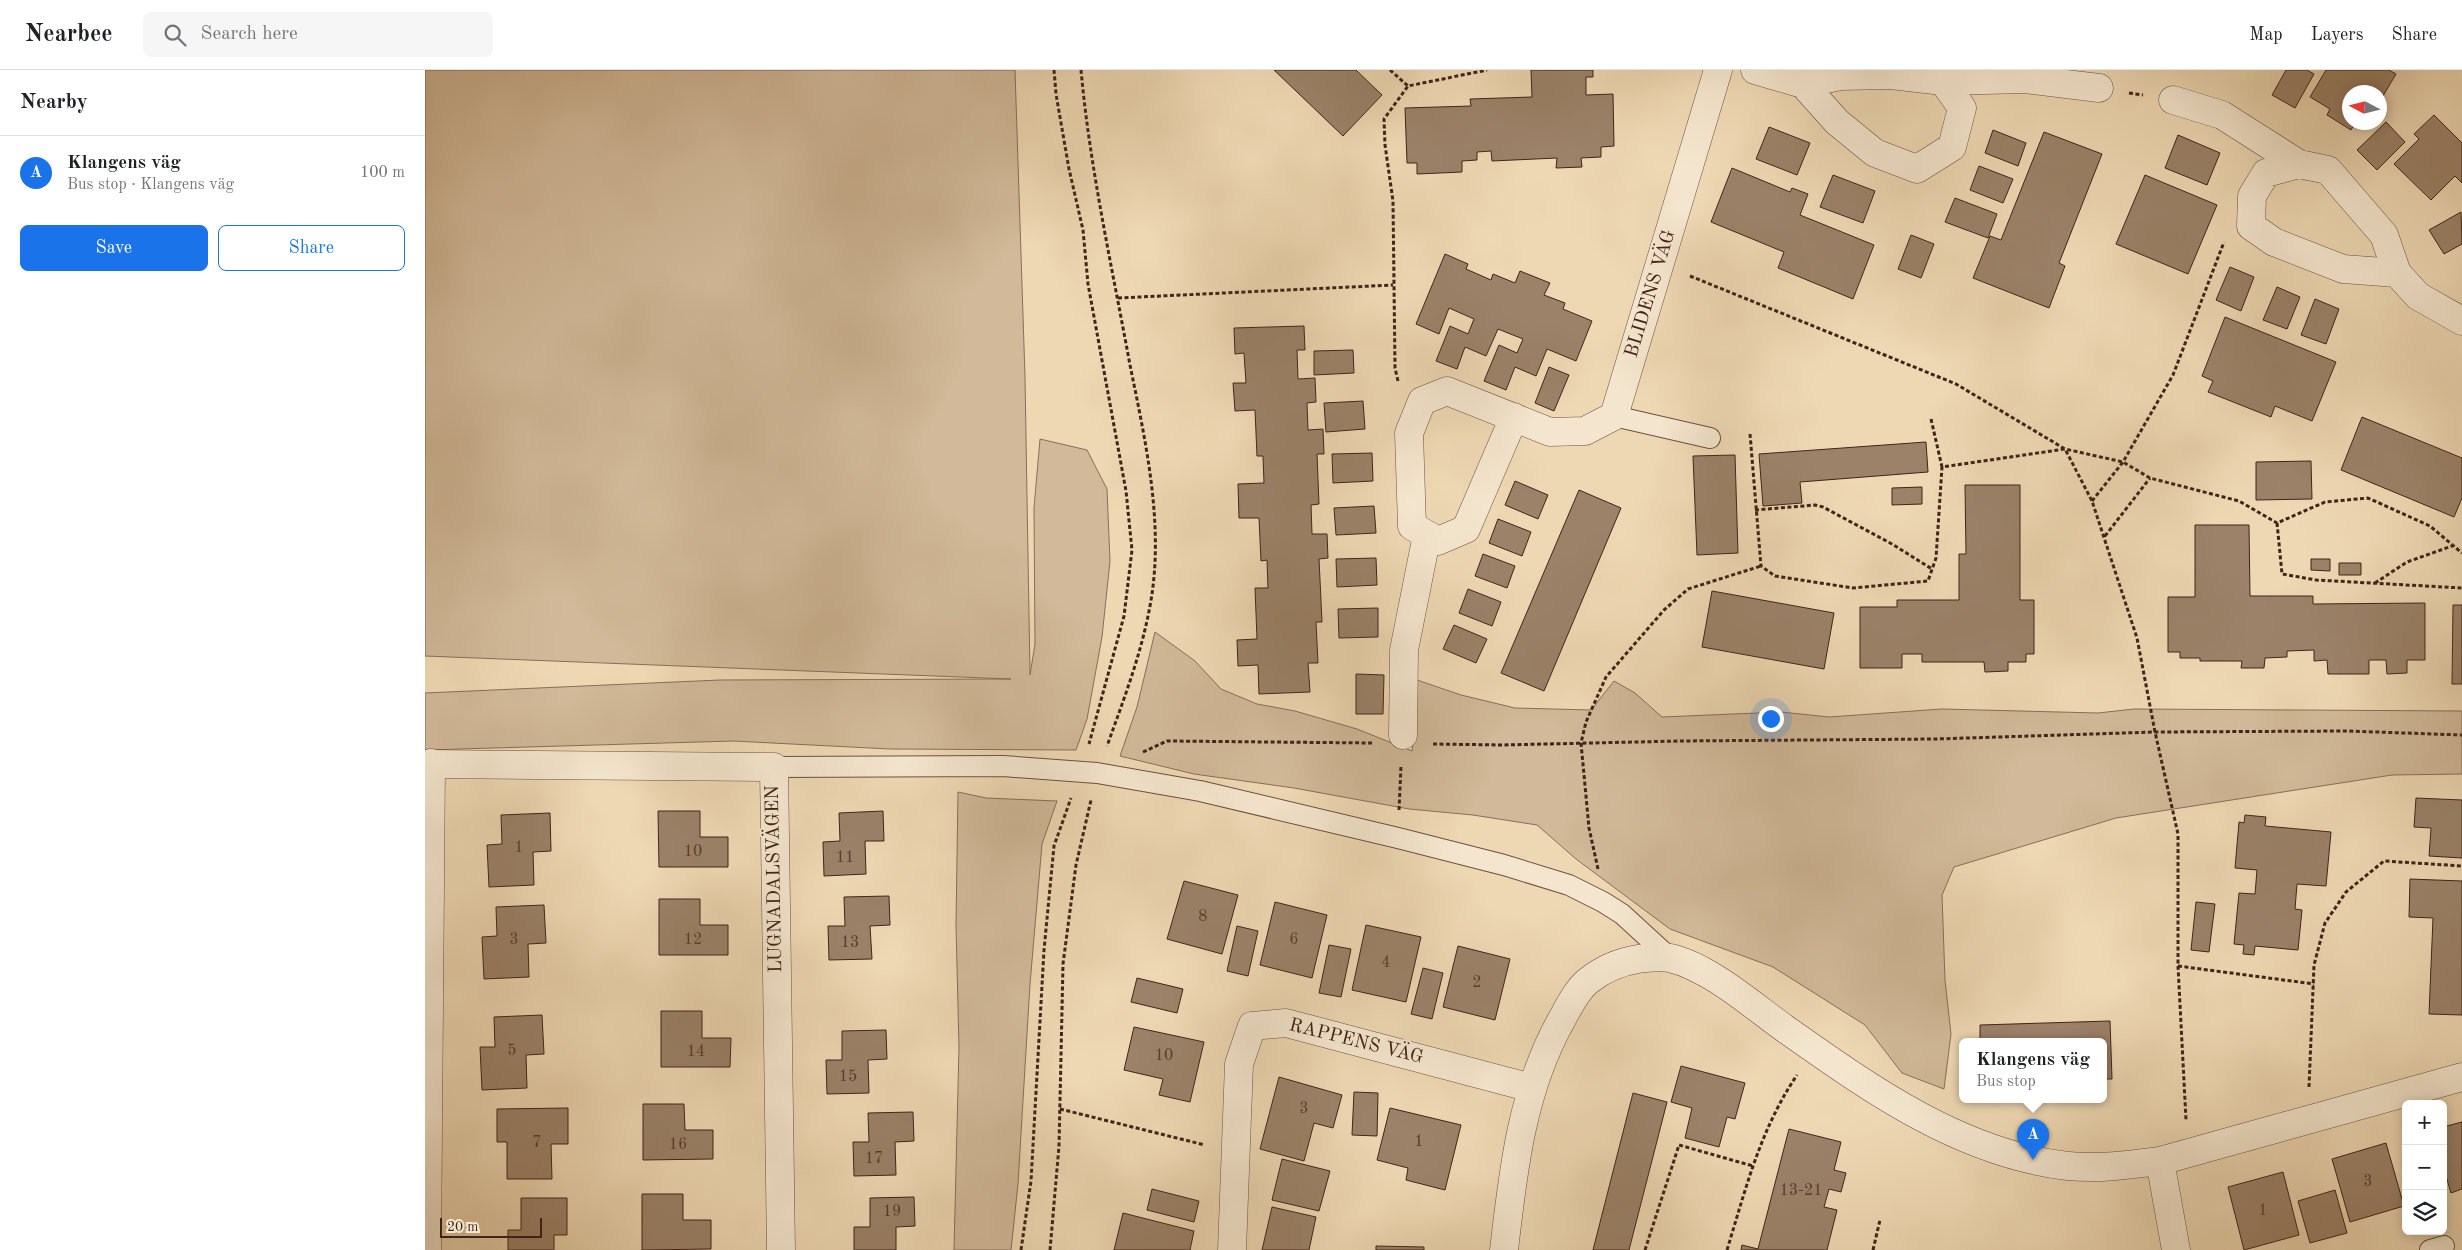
<!DOCTYPE html>
<meta charset="utf-8">
<style>
body{margin:0;font-family:"Old Standard TT",serif;background:#f6f6f6;color:#202124}
.controls{position:absolute;right:15px;bottom:15px;display:grid;overflow:hidden;border-radius:8px;box-shadow:0 2px 12px #0003}
.controls button{width:45px;height:45px;display:grid;place-items:center;padding:0;border:0;border-bottom:1px solid #e0e0e0;background:#fff;color:#202124;font:25px sans-serif}
.compass{position:absolute;left:1917px;top:15px;width:45px;height:45px;border-radius:50%;background:#fff;box-shadow:0 2px 12px #0003;rotate:277deg}
.scale{position:absolute;left:15px;bottom:12px;width:102px;box-sizing:border-box;padding-left:5px;border:2px solid #412419;border-top:0;font-size:14px;line-height:18px;white-space:nowrap;color:#412419;-webkit-text-stroke:4px #f4e6ce;paint-order:stroke}
.you{position:absolute;left:1345px;top:648px;width:18px;height:18px;margin:-12px;border:4px solid #fff;border-radius:50%;background:#1a73e8;box-shadow:0 0 0 8px #1a73e833}
.badge{display:grid;place-items:center;width:32px;height:32px;border-radius:50%;background:#1a73e8;color:#fff;font-size:16px;font-weight:700}
.pin{position:absolute;translate:-50% -41px;filter:drop-shadow(0 1px 2px #0008)}
.pin::after{content:'';position:absolute;top:26px;width:18px;height:15px;background:inherit;clip-path:polygon(0 0,100% 0,50% 100%)}
.popup{position:absolute;left:1534px;top:968px;width:148px;height:65px;box-sizing:border-box;display:grid;place-content:center;border-radius:8px;background:#fff;filter:drop-shadow(0 1px 4px #0005);font-size:16px;white-space:nowrap;color:#757577}
.popup b{font-size:19px;color:#202124}
.popup::after{content:'';position:absolute;left:50%;top:100%;margin-left:-10px;border:10px solid transparent;border-top-color:#fff}
.list{margin:0;padding:0;list-style:none}
h2{display:flex;justify-content:space-between;align-items:center;height:65px;margin:0;padding:0 20px;font-size:21px}
h2 small{font-size:16px;font-weight:400;color:#757577}
.list li{display:grid;grid-template-columns:32px 1fr auto;gap:15px;align-items:center;box-sizing:border-box;height:75px;padding:0 20px;border-top:1px solid #e0e0e0}
.list b{display:block;font-size:19px;white-space:nowrap}
.list p{margin:0;font-size:16px;white-space:nowrap;color:#757577}
.list em{font-size:16px;font-style:normal;color:#757577}
.actions{display:flex;gap:10px;padding:15px 20px}
.actions a{flex:1;padding:11px 0;border:1px solid #1a73e8;border-radius:8px;text-align:center;font-size:18px;color:#1a73e8}
.actions .main{background:#1a73e8;color:#fff}
.icon{flex:none;width:28px;height:28px;fill:none;stroke:currentColor;stroke-width:2;stroke-linecap:round;stroke-linejoin:round}
.map{position:relative;flex:none;width:2037px;height:1180px;overflow:hidden}
header{display:flex;align-items:center;gap:30px;box-sizing:border-box;height:70px;padding:0 25px;background:#fff;border-bottom:1px solid #e0e0e0}
header strong{font-size:24px}
nav{display:flex;gap:28px;margin-inline-start:auto;font-size:18px}
.search{width:350px;height:45px;background:#f6f6f6;display:flex;align-items:center;gap:12px;box-sizing:border-box;padding:0 18px;border-radius:8px;color:#757577;font-size:19px}
main{display:flex}
aside{flex:1;background:#fff}
.map>svg:first-child{display:block}
.green{fill:#d1b999;stroke:#896e59}
.building{fill:#9b8269;stroke:#412419}
.lines{fill:none;stroke-linecap:round;stroke-linejoin:round}
.service-casing{stroke:#6c5140;stroke-width:22}
.minor-casing{stroke:#6c5140;stroke-width:29}
.path{stroke:#412419;stroke-width:3;stroke-dasharray:4 2.5;stroke-linecap:butt}
.service{stroke:#f4e6ce;stroke-width:20}
.minor{stroke:#f4e6ce;stroke-width:28}
.labels{text-anchor:middle;dominant-baseline:central;stroke-width:4;stroke-linejoin:round;paint-order:stroke}
.number-label{font-size:16px;fill:#583c2d}
.street-label{font-size:19px;fill:#412419;stroke:#f4e6ce}
</style>
<header>
<strong>Nearbee</strong>
<div class="search"><svg class="icon" aria-label="search" viewBox="0 0 24 24"><circle cx="10" cy="10" r="6"/><path d="M15 15l6 6"/></svg>Search here</div>
<nav><a>Map</a><a>Layers</a><a>Share</a></nav>
</header>
<main>
<aside>
<h2>Nearby<small></small></h2>
<ul class="list">
<li><span class="badge">A</span><div><b>Klangens väg</b><p>Bus stop · Klangens väg</p></div><em>100 m</em></li>
</ul>
<div class="actions"><a class="main">Save</a><a>Share</a></div>
</aside>
<div class="map">
<svg width="2037" height="1180" viewBox="0 0 2037 1180">
<rect width="100%" height="100%" fill="#eed8b3"/>
<filter id="stains"><feTurbulence type="fractalNoise" baseFrequency=".004" numOctaves="4"/><feColorMatrix values="0 0 0 0 .2 0 0 0 0 .09 0 0 0 0 .02 0 0 0 .5 -.17"/></filter>
<radialGradient id="worn" r=".72"><stop offset=".6" stop-color="#630" stop-opacity="0"/><stop offset="1" stop-color="#630" stop-opacity=".3"/></radialGradient>
<!-- green -->
<path class="green" d="M0 0H590L600 307 605 605 610 574 609 438 615 369 662 380 682 419 685 491 677 567 662 649 651 680 465 679 308 671 0 680V623L295 610 586 609 0 586Z
M730 562 770 591 796 619 832 634 870 641 932 659 987 681 992 642V610L1036 625 1090 638 1166 640 1189 611 1210 623 1237 647 1356 642 1404 647 1517 639 1673 643 1709 639 2037 641V704L1967 705 1691 748 1529 797 1517 825 1520 910 1526 964 1519 1019 1477 1003 1440 955 1348 897 1245 859 1151 789 1112 755 1048 745 984 739 869 718 769 704 695 686 712 637Z
M533 722 561 728 632 731 617 774 605 914 593 1114 586 1180H529L534 977 531 855Z"/>
<!-- building -->
<path class="building" d="M849 0H931L957 25 918 66Z
M1106 0H1168V7H1161V25L1188 24 1189 76 1176 77V87L1156 88 1157 97 1131 98 1132 88 1067 91 1066 81 1052 82V90L1037 91V102L992 104V93H982L980 38 1046 36 1045 29 1107 27Z
M1861 0H1882L1889 4 1870 38 1847 25Z
M1901 0H1964L1971 4 1955 31 1954 22H1924V52H1931L1926 60 1902 45 1905 39 1885 27Z
M2009 45 2037 73V113L2030 106 2006 130 1969 94 1994 69 1989 64Z
M1961 52 1980 72 1952 100 1932 80Z
M1344 57 1385 73 1372 105 1331 89Z
M1568 60 1601 73 1593 96 1560 83Z
M1619 62 1677 84 1634 193 1640 196 1624 238 1548 208 1565 166 1576 170Z
M1753 65 1795 83 1782 115 1740 98Z
M1554 96 1588 109 1578 133 1545 120Z
M1307 98 1365 122 1367 118 1383 124 1375 145 1449 175 1428 229 1353 198 1359 182 1286 152Z
M1408 105 1450 121 1438 153 1395 137Z
M1720 105 1792 135 1763 204 1691 174Z
M1530 128 1572 144 1563 168 1520 152Z
M2036 142 2037 174 2019 184 2004 160Z
M1486 165 1509 174 1496 208 1473 199Z
M1020 184 1043 194 1041 199 1066 210 1068 204 1090 213 1095 201 1125 213 1119 225 1140 233 1138 239 1167 251 1151 291 1122 279 1111 306 1090 297 1081 320 1059 311 1074 275 1092 283 1098 269 1073 259 1061 286 1040 277 1032 299 1011 291 1025 256 1043 264 1049 249 1024 238 1014 264 991 254Z
M1805 197 1829 207 1816 241 1791 230Z
M1852 217 1875 227 1862 259 1838 250Z
M1890 229 1914 239 1901 274 1876 265Z
M1800 247 1911 292 1887 351 1850 336 1846 347 1783 322 1788 311 1777 306Z
M879 256 880 280H872L873 309 890 308 891 332 882 333 883 360 898 359 899 384H892L894 434 886 435 887 464H902L903 488 894 489 897 552H891L893 593H883L885 622 834 624 833 595 813 596 812 570 832 569 830 518H843L842 490 836 491 834 448H814L813 414 839 413 838 386H832L830 340 810 341 808 313H821L819 283 810 284 809 258Z
M928 280 929 303 889 305V281Z
M1124 297 1144 305 1129 341 1110 333Z
M938 331 940 359 901 362 899 333Z
M1937 347 2037 388V428L2029 447 1916 400Z
M1501 372 1503 402 1375 412 1377 433 1338 436 1334 384Z
M947 383 948 411 908 413 907 384Z
M1310 385 1313 483 1272 485 1268 386Z
M1886 391 1887 429 1831 430V392Z
M1090 411 1123 425 1113 449 1080 435Z
M1540 415H1595V530H1609V584H1601V592H1583V601L1560 602 1559 592H1497V584H1477V598H1435V537H1472V530H1534V484H1541Z
M1497 417V434L1467 435V418Z
M1154 420 1196 438 1119 621 1076 603Z
M949 436 951 463 911 465 909 438Z
M1073 449 1106 462 1097 486 1064 473Z
M1770 455H1824L1825 526H1888V534L2000 533V590H1982V603L1962 604 1961 590H1944V604H1903L1902 590 1889 591V580L1862 581V587L1840 588 1839 598H1816L1817 591H1775V588H1755V582H1743V527H1770Z
M1058 484 1090 496 1082 518 1050 506Z
M951 488 952 515 912 517 911 489Z
M1886 489H1905V501L1886 500Z
M1914 493H1936V505H1914Z
M1043 519 1076 532 1067 556 1034 543Z
M1287 521 1409 543 1399 599 1277 577Z
M2028 535H2037V614H2027Z
M953 538V567L914 568 913 539Z
M1029 555 1062 569 1051 593 1018 579Z
M931 604 959 605 958 644H931Z
M1991 728 2037 730V788L2004 786 2006 758 1989 757Z
M233 741H275V767H303V797H234Z
M458 741 459 771H440L441 804 399 806 398 772 415 771 414 743Z
M125 743 126 781 108 782 109 815 64 817 62 775 77 774 76 745Z
M1820 745 1841 747 1840 756 1906 762 1901 816 1872 814 1870 839 1877 840 1873 880 1830 876 1829 885 1818 884 1819 875 1809 874 1814 823 1830 824 1832 800 1810 798 1814 752 1819 753Z
M1985 809 2037 811V945L2004 944 2008 848 1984 847Z
M759 811 813 825 797 884 742 869Z
M464 826 465 855 445 856 447 889 404 890 403 856H420L419 827Z
M234 829H275V855H303V885H234Z
M850 832 902 845 887 908 835 895Z
M1771 832 1790 834 1784 882 1766 880Z
M119 835 121 873 103 874 104 907 59 909 57 867 72 866 71 837Z
M941 855 996 867 981 932 927 920Z
M812 856 833 861 823 906 802 901Z
M904 875 926 879 916 927 894 923Z
M1033 876 1085 889 1070 950 1018 937Z
M998 898 1018 903 1007 949 986 944Z
M712 908 758 919 752 943 706 932Z
M236 941H277V968H306L305 997H236Z
M117 945 119 984 101 985 102 1018 57 1020 55 977H70L69 947Z
M1685 951 1687 1009H1678V971H1555V955Z
M709 957 779 972 765 1032 734 1025 738 1009 699 1000Z
M461 960 462 989 443 990 444 1023 402 1024 401 990H417V961Z
M1256 996 1320 1013 1310 1049 1302 1047 1294 1077 1260 1068 1267 1038 1246 1032Z
M854 1007 917 1025 908 1058 889 1053 879 1091 835 1079Z
M929 1022 953 1023 952 1066 927 1065Z
M1208 1023 1242 1032 1204 1180H1168Z
M218 1034H259L260 1060H288V1089L218 1090Z
M143 1038V1074H126L127 1109H82V1072H72V1039Z
M965 1038 1036 1055 1020 1120 981 1110 983 1098 952 1090Z
M488 1042 489 1071 470 1072 471 1105 429 1106 428 1072H444L443 1043Z
M2037 1052V1119L2026 1123 2018 1096V1057Z
M1364 1059 1416 1072 1409 1100 1421 1103 1416 1122 1404 1119 1399 1137 1412 1140 1402 1180H1316L1317 1175 1333 1179Z
M1961 1073 1979 1136 1925 1152 1907 1089Z
M857 1089 905 1101 894 1141 847 1130Z
M1858 1102 1874 1165 1819 1180 1803 1117Z
M727 1119 774 1131 769 1152 722 1140Z
M1910 1120 1922 1163 1885 1173 1873 1131Z
M217 1124H258V1150H286V1179L217 1180Z
M489 1127 490 1156 471 1157V1180H429V1157H445V1128Z
M96 1128H142V1165H129V1180H83V1160H96Z
M847 1137 891 1147 884 1180H837Z
M698 1143 769 1161 765 1180H689Z
M951 1176 999 1177V1180H951Z"/>
<g class="lines">
<!-- service casing -->
<g class="service-casing">
<path id="service" d="M1189 346 1285 368
M349 697 578 696 672 703 775 721 973 768 1079 795 1144 815 1178 832 1197 844 1245 888
M2005 1180 2019 1176"/>
</g>
<!-- minor casing -->
<g class="minor-casing">
<path id="minor" d="M1330 0 1378 14 1415 6 1466 5 1518 11 1600 9 1674 18
M1378 14 1412 52 1450 83 1492 99 1527 77 1537 38 1518 11
M1748 30 1797 45 1874 94 1903 100 1959 165 1972 203 1993 226 2037 251
M1874 94 1841 103 1827 126 1826 156 1849 172 1918 199 1972 203
M1089 347 1041 459 1013 471 987 456 984 363 997 331 1022 321 1125 362 1160 361 1189 346 1293 0
M978 665 979 580 1002 465
M0 694 349 697 356 1180
M1735 1091 1751 1180
M2 1180 6 693
M807 1180 814 994 827 956 861 953 1107 1018
M1079 1180C1088 1101 1097 1019 1137 949 1144 936 1152 920 1163 911 1178 899 1194 892 1213 889 1223 888 1235 886 1245 888 1284 897 1327 935 1359 958 1444 1018 1536 1084 1643 1096 1674 1099 1704 1095 1735 1091L2037 1007"/>
</g>
<!-- path -->
<path class="path" d="M629 0 631 24 644 99 658 160 663 214 701 421 707 480 699 546 664 674
M656 0C665 99 687 197 705 295 720 369 738 448 727 524 719 577 700 626 682 676
M965 0 983 16
M1704 23 1718 25
M1265 206 1531 314 1640 379 1667 431 1712 568 1730 662 1753 764V896L1761 1050
M693 228 968 215
M973 311 970 298 968 131 960 75 959 49 983 16 1062 0
M1506 349 1517 397
M1325 364 1336 496 1350 506 1428 518 1503 511 1511 488 1517 397 1640 379 1698 392 1725 408 1814 431 1852 453 1900 432 1943 428 2005 456 2037 483
M1667 431 1698 392 1748 305 1799 172
M1330 440 1390 435 1398 437 1467 474 1507 499
M1852 453 1857 504 1891 510 2037 518
M1680 466 1725 408
M1950 513 1982 492 2027 476
M1008 674 1077 675 1255 671 1511 669 1730 662 1922 661 2037 665
M718 682 742 671 949 673
M974 740 976 696
M1173 799 1164 758 1156 673 1161 652 1181 607 1239 540 1263 519 1336 496
M1753 896 1889 914
M1884 1017 1889 895 1900 853 1921 822 1959 791 2037 796
M635 1039 780 1075
M596 1180 606 1111 619 880 629 776 646 728
M625 1180 634 1076 638 894 651 795 666 730
M1220 1180 1254 1075 1328 1096
M1302 1180C1321 1118 1335 1060 1372 1005
M1448 1180 1455 1150"/>
<!-- service -->
<use href="#service" class="service"/>
<!-- minor -->
<use href="#minor" class="minor"/>
</g>
<g class="labels">
<!-- number labels -->
<g class="number-label">
<text x="94" y="778">1</text>
<text x="268" y="782">10</text>
<text x="420" y="788">11</text>
<text x="778" y="847">8</text>
<text x="89" y="870">3</text>
<text x="268" y="870">12</text>
<text x="869" y="870">6</text>
<text x="425" y="873">13</text>
<text x="961" y="893">4</text>
<text x="1052" y="913">2</text>
<text x="87" y="981">5</text>
<text x="271" y="982">14</text>
<text x="739" y="986">10</text>
<text x="423" y="1007">15</text>
<text x="879" y="1039">3</text>
<text x="994" y="1072">1</text>
<text x="112" y="1073">7</text>
<text x="253" y="1075">16</text>
<text x="449" y="1089">17</text>
<text x="1943" y="1112">3</text>
<text x="1376" y="1121">13-21</text>
<text x="1838" y="1141">1</text>
<text x="467" y="1142">19</text>
</g>
<!-- street labels -->
<g class="street-label">
<text transform="translate(1226 224) rotate(-73)">BLIDENS VÄG</text>
<text transform="translate(350 809) rotate(-91)">LUGNADALSVÄGEN</text>
<text transform="translate(931 972) rotate(14)">RAPPENS VÄG</text>
</g>
</g>
<rect width="100%" height="100%" filter="url(#stains)"/>
<rect width="100%" height="100%" fill="url(#worn)"/>
</svg>
<div class="controls">
<button>+</button>
<button>−</button>
<button><svg class="icon" aria-label="layers" viewBox="0 0 24 24"><path d="M12 4l9 5-9 5-9-5zM3 14l9 5 9-5"/></svg></button>
</div>
<svg class="compass" viewBox="-18 -18 36 36"><path d="M0-13l5 13h-10z" fill="#e53935"/><path d="M0 13l5-13h-10z" fill="#757577"/></svg>
<div class="scale">20 m</div>
<div class="you"></div>
<div class="pin badge" style="left:1608px;top:1090px">A</div>
<div class="popup"><b>Klangens väg</b>Bus stop</div>
</div>
</main>
